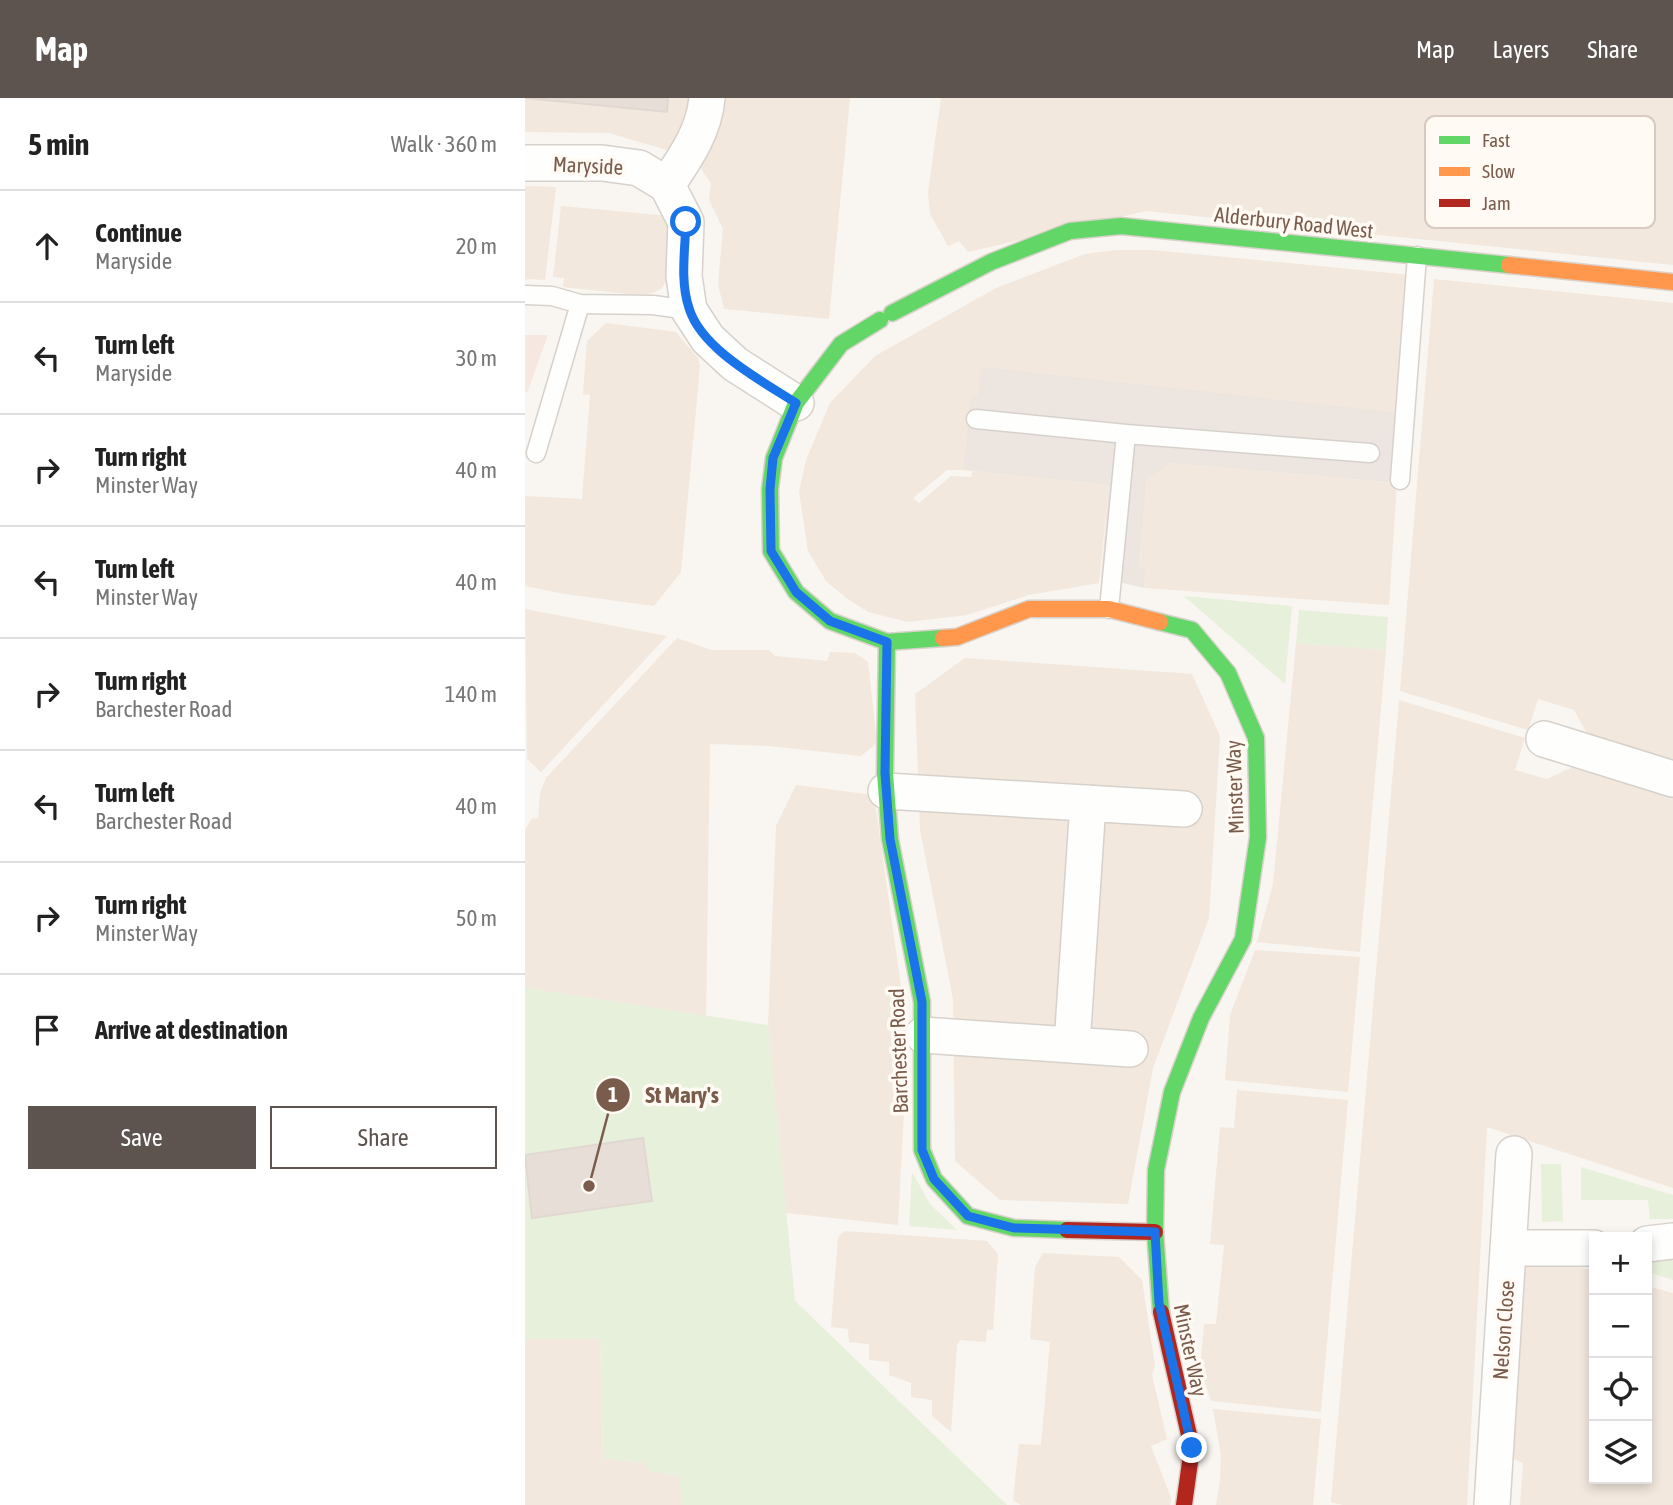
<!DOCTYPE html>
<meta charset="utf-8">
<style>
body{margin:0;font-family:"Asap Condensed",sans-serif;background:#f2f2f2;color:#222}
.controls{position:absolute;right:21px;bottom:21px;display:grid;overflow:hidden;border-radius:0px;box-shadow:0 4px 10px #0003}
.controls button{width:63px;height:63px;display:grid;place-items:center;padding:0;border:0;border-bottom:2px solid #e0e0e0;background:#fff;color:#222;font:35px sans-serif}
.stop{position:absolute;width:21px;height:21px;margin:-16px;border:5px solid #1a73e8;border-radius:50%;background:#fff}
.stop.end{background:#1a73e8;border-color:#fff;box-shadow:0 2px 7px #0008}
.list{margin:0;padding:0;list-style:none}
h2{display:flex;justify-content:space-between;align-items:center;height:91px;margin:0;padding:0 28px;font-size:30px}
h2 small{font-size:23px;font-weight:400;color:#767676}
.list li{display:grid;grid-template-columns:46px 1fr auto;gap:21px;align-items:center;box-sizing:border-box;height:112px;padding:0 28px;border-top:2px solid #e0e0e0}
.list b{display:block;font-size:26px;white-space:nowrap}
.list p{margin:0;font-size:23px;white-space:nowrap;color:#767676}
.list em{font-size:23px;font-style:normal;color:#767676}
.actions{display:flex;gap:14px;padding:21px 28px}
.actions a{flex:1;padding:16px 0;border:2px solid #5d544f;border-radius:0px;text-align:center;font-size:24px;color:#5d544f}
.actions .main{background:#5d544f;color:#fff}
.icon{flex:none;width:38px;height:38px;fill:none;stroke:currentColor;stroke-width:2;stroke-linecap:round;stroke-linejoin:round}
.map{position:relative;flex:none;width:1148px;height:1407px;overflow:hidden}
header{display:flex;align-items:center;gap:42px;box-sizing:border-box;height:98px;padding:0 35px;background:#5d544f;color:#fff}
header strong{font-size:33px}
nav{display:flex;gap:38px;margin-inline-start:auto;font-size:24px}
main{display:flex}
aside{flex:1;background:#fff}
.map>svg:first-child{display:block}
.residential{fill:#f2e8de}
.commercial{fill:#f6e8e1}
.industrial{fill:#ede5e0}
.green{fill:#e7f0db}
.building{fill:#e6ded7;stroke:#e2d8d2;stroke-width:2}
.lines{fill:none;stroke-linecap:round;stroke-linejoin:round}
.lane-casing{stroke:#d7d1cb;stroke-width:21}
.street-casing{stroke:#d7d1cb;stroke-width:38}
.fast-casing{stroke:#d9d2cb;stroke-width:19}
.slow-casing{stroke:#d9d2cb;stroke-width:19}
.jam-casing{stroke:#d9d2cb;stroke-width:19}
.lane{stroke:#fefefd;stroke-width:18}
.street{stroke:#fefefd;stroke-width:35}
.fast{stroke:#63d668;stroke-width:16}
.slow{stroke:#ff974d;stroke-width:16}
.jam{stroke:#b3261e;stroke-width:16}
.route{stroke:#1a73e8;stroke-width:9}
.labels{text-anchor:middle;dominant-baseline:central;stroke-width:7;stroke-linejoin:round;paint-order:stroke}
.street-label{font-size:21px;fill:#7a5c4d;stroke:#fffaf3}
.key{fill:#fffaf3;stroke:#d7cbc1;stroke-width:2}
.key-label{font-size:19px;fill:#7a5c4d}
.leader{fill:none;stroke:#7a5c4d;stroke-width:2.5}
.callout-dot{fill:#7a5c4d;stroke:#fffaf3;stroke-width:2.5}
.mark-label{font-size:21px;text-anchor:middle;font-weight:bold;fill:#fff}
.callout-label{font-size:23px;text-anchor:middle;font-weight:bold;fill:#7a5c4d;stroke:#fffaf3;stroke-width:7;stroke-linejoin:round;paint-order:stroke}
</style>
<header>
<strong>Map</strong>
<nav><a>Map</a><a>Layers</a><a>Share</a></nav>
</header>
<main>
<aside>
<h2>5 min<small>Walk · 360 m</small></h2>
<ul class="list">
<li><svg class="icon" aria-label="ahead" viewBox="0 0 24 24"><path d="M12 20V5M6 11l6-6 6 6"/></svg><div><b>Continue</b><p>Maryside</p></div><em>20 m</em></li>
<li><svg class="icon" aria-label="left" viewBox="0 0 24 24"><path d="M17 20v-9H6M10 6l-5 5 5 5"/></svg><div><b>Turn left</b><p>Maryside</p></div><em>30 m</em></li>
<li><svg class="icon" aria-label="right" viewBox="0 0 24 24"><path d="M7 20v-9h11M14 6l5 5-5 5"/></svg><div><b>Turn right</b><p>Minster Way</p></div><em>40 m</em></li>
<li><svg class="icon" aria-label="left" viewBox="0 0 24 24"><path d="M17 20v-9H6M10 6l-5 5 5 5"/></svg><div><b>Turn left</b><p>Minster Way</p></div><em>40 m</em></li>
<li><svg class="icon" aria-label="right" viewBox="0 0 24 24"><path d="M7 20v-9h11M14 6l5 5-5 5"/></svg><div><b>Turn right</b><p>Barchester Road</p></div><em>140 m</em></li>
<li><svg class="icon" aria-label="left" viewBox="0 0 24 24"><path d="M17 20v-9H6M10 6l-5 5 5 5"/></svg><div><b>Turn left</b><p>Barchester Road</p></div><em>40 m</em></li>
<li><svg class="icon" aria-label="right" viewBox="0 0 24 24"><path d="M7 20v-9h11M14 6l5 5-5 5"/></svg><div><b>Turn right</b><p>Minster Way</p></div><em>50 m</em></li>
<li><svg class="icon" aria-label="arrive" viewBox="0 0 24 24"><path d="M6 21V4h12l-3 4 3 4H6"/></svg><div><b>Arrive at destination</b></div></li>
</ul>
<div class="actions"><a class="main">Save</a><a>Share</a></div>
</aside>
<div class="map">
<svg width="1148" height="1407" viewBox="0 0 1148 1407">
<rect width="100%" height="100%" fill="#f9f5f0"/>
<!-- residential -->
<path class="residential" d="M0 0H325L304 221 199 211 193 186 198 131 184 102 186 85 162 51 145 53 84 35 0 34Z
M416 0H1148V167L621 113 443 154 434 143 423 148 405 116 403 94Z
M0 88 31 89 20 182 2 181 0 183Z
M36 108 144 118 145 178 136 191 128 195 113 197 38 189 39 180 28 179Z
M591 152H627L887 177 876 315 445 299 438 372H422L388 400 394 405 426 378 446 379 447 373 584 387 574 485 504 497 442 517 383 524 343 514 321 500 301 483 283 453 274 394 281 362 305 305 350 258 471 190 560 156Z
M909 181 1148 205V661L1062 635 1049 612 1013 601 1003 632 875 593Z
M81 225 151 234 173 260 175 268 156 474 129 508 40 496 0 488V398L57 401 65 297 58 296 62 243Z
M646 365 872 385 864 507 619 490 621 471 614 470 622 381Z
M0 511 142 538 16 674 2 661Z
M152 540 186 552H244L250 558 302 563 305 554 330 555 343 564 352 645 336 658 243 648 185 646 181 918 0 890V732L7 720 13 721 15 695 21 680Z
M771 545 861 552 835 854 732 844 748 786Z
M440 560 667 576 695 638 684 820 628 970 603 1106 475 1102 430 1063 428 901 395 731 390 596Z
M874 602 1000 640 990 672 1022 681 1050 668 1148 697V1090L962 1029 942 1407H818L806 1404Z
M271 687 349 697 378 903 382 954 373 1127 261 1115 243 927 251 728Z
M730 852 835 859 823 994 700 982 705 917Z
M712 992 823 1002 796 1314 686 1303 675 1270 679 1226H691L699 1147 685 1146 695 1029 709 1030Z
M320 1133 462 1143 473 1156 468 1232H462L461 1244 435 1242 432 1247 426 1334 407 1318V1302L386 1299V1285L364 1277V1264L344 1262V1246L324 1244 323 1231 306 1229 313 1139Z
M518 1155 594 1159 617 1182 630 1268 627 1277 642 1341 626 1348 646 1400 645 1407H496L488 1402 494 1346 516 1347 525 1244 505 1241 510 1169Z
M1029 1162 1069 1173V1381H1122V1188L1148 1195V1407H995L998 1365 982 1358 990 1178 1003 1164Z
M0 1241H75L78 1360 120 1365 125 1373 155 1378 157 1407H0Z
M688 1311 796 1321 788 1407H691L695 1383 696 1357Z"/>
<!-- commercial -->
<path class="commercial" d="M0 237H23L2 295 0 294Z"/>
<!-- industrial -->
<path class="industrial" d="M456 269 876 315 872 385 646 365 622 381 614 469 621 471 619 490 576 480 584 387 438 372 445 299H453Z"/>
<!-- green -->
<path class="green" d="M659 498 767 508 760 586Z
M774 512 863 519 861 552 771 545Z
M0 890 243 927 270 1203 482 1407H157L154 1378 124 1373 120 1365 78 1360 75 1241H0Z
M1016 1066H1036L1038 1123 1017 1124Z
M1056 1069 1148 1097V1121H1125L1123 1102H1056Z
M387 1074 405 1106 432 1132 384 1128Z
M1122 1163H1148V1182L1122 1174Z"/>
<!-- building -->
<path class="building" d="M0 0H143L142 14Z
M118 1040 127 1103 7 1120 0 1057Z"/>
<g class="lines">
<!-- lane casing -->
<g class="lane-casing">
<path id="lane" d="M0 197 27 198 55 206
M451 321 601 336
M11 355 55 206 128 207 164 212
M875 382 892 158
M584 511 601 336 845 355"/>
</g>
<!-- street casing -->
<g class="street-casing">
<path id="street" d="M0 65H77L114 70 142 87 161 124 159 178 164 212 183 241 210 266 271 305
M142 87C160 60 179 34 182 0
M1019 641 1148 681
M361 693 659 711
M398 937 605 951
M547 947 563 705
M1122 1146 1148 1143
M983 1150H1069
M967 1407 989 1056"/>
</g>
<!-- fast casing -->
<g class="fast-casing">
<path id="fast" d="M367 215 466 164 545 133 596 128 984 167
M355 222 316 246 271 305 249 360 245 391 246 453 271 494 305 523 362 544 418 540
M635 524 667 532 703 575 731 640 733 739 718 841 676 920 647 994 631 1072 630 1134 636 1214
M362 544 360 675 365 741 397 904V1052L409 1081 443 1118 489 1130 542 1132"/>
</g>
<!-- slow casing -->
<g class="slow-casing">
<path id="slow" d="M984 167 1148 184
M418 540 432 539 504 511H584L635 524"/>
</g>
<!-- jam casing -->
<g class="jam-casing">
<path id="jam" d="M542 1132 630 1134
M636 1214 667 1350 659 1407"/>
</g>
<!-- lane -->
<use href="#lane" class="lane"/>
<!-- street -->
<use href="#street" class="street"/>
<!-- fast -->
<use href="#fast" class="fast"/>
<!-- slow -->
<use href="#slow" class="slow"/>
<!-- jam -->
<use href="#jam" class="jam"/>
</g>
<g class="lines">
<!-- route -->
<path class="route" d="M161 124C160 152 155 184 164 210 176 251 237 283 271 305L248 360 245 391 246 453 271 494 305 523 362 544 360 675 365 741 397 904V1052L409 1081 443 1118 489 1130 630 1134 634 1205 667 1350"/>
</g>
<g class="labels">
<!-- street labels -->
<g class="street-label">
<text transform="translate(63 67) rotate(3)">Maryside</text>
<text transform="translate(769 124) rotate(6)">Alderbury Road West</text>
<text transform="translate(709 689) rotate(-92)">Minster Way</text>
<text transform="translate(373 953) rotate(-92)">Barchester Road</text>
<text transform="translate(978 1232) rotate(-86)">Nelson Close</text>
<text transform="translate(666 1252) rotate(78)">Minster Way</text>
</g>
</g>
<!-- legend -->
<rect x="900" y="18" width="230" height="112" rx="10" class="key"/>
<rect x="914" y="38" width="31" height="8" fill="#63d668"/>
<rect x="914" y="69" width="31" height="9" fill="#ff974d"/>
<rect x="914" y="101" width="31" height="8" fill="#b3261e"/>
<g class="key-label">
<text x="957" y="49">Fast</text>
<text x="957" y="80">Slow</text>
<text x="957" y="112">Jam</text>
</g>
<!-- callouts -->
<path class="leader" d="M64 1088L88 997"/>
<g class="callout-dot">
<circle cx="64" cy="1088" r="7"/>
<circle cx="88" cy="997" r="18"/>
</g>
<g class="mark-label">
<text x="88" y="1004">1</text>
</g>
<g class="callout-label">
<text x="157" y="1005">St Mary's</text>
</g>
</svg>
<div class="controls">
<button>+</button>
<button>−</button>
<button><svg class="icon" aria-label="locate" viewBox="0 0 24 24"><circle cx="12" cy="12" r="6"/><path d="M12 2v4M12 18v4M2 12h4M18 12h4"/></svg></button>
<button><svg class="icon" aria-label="layers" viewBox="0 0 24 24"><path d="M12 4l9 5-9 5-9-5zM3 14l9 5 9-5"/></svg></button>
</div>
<div class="stop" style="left:161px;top:124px"></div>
<div class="stop end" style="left:667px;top:1350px"></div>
</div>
</main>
